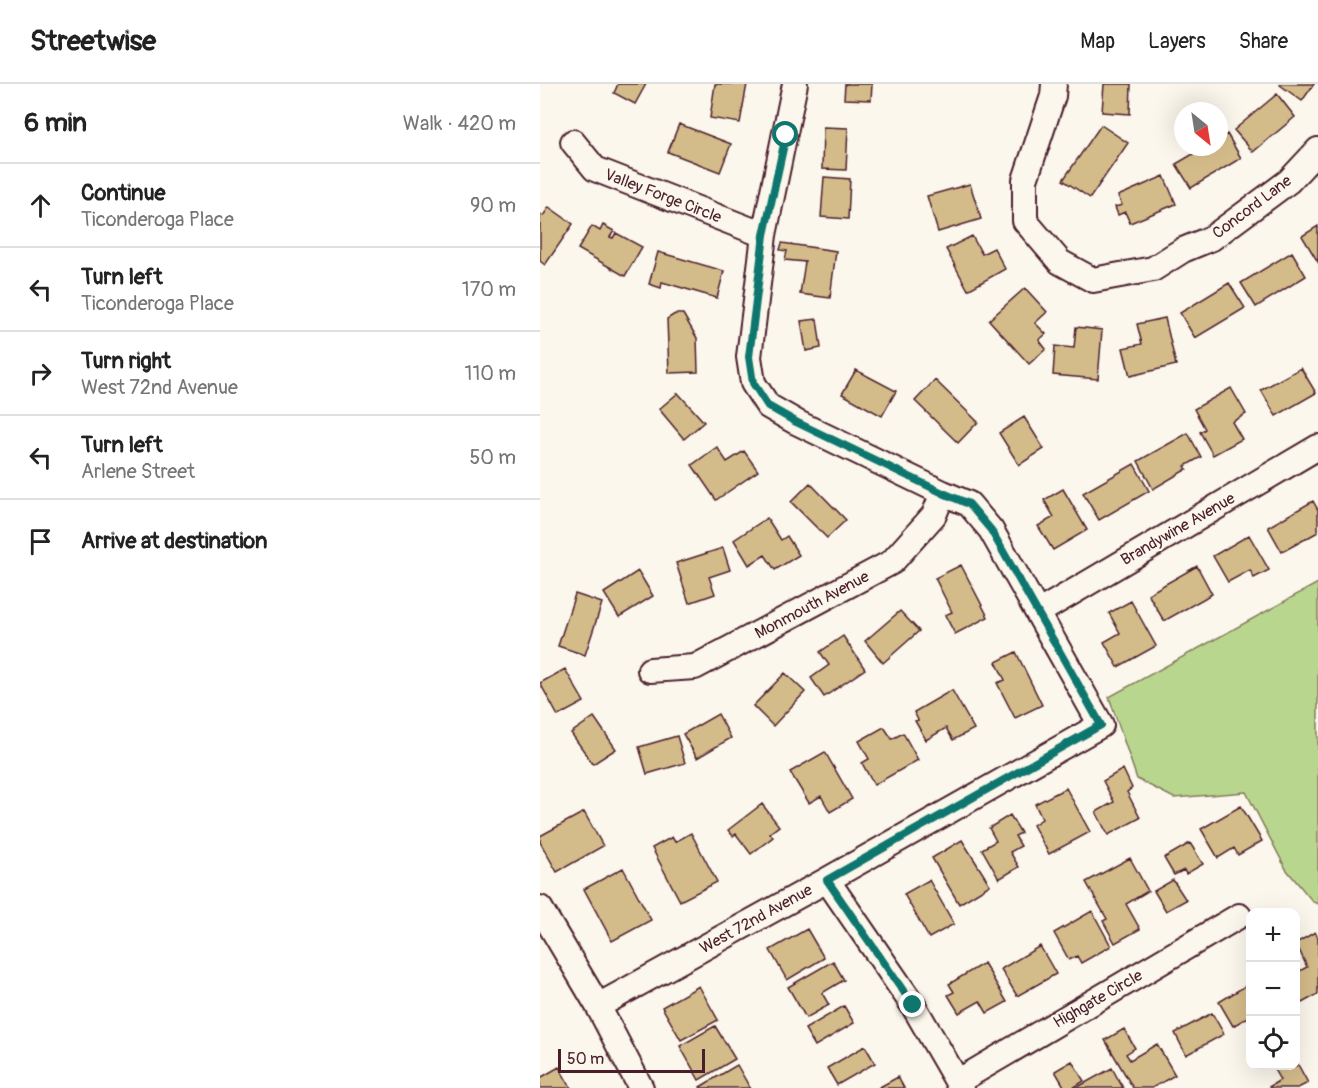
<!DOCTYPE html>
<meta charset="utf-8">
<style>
body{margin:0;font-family:Pangolin,sans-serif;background:#f6f6f6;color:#222}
.controls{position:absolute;right:18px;bottom:18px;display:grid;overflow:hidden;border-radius:12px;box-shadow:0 6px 24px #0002}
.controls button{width:54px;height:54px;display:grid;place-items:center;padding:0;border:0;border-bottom:2px solid #e0e0e0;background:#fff;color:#222;font:30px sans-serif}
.compass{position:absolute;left:634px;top:18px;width:54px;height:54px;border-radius:50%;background:#fff;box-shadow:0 6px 24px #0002;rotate:150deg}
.scale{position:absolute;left:18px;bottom:15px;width:147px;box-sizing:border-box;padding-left:6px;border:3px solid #4a1f2b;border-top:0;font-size:16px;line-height:21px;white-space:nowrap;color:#4a1f2b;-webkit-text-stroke:4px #fbf7ec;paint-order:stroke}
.stop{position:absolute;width:18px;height:18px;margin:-14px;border:4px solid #0f766e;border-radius:50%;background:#fff}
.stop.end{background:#0f766e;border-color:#fff;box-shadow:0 2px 6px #0008}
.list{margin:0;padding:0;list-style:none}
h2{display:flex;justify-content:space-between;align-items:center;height:78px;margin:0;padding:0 24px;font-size:26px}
h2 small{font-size:20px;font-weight:400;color:#767676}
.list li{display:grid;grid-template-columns:39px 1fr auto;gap:18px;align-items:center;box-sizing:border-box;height:84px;padding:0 24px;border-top:2px solid #e0e0e0}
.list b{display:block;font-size:22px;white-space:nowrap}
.list p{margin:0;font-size:20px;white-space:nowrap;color:#767676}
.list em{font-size:20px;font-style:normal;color:#767676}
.icon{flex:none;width:33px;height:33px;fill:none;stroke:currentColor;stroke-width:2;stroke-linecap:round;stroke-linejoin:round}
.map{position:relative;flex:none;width:778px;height:1004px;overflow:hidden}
header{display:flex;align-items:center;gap:36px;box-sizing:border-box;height:84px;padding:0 30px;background:#fff;border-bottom:2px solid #e0e0e0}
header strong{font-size:28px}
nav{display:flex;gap:33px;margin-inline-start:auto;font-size:21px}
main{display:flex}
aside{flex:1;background:#fff}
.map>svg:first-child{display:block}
.green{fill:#b9d68e;stroke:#827a5c;stroke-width:1.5}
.building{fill:#d4bb8a;stroke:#4a1f2b;stroke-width:1.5}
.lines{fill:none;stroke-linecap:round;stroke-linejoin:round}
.minor-casing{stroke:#4a1f2b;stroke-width:28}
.minor{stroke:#fbf7ec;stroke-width:24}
.route{stroke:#0f766e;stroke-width:8}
.labels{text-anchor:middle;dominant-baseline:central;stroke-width:4.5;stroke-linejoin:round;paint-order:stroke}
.street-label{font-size:16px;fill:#4a1f2b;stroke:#fbf7ec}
</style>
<header>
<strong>Streetwise</strong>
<nav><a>Map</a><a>Layers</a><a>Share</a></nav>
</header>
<main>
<aside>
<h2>6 min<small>Walk · 420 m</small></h2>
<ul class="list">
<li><svg class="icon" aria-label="ahead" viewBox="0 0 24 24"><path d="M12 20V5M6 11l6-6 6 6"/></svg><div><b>Continue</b><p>Ticonderoga Place</p></div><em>90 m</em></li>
<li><svg class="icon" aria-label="left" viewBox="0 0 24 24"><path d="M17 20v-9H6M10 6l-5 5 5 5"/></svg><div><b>Turn left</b><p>Ticonderoga Place</p></div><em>170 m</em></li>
<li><svg class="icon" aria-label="right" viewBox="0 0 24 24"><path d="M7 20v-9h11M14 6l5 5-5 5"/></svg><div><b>Turn right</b><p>West 72nd Avenue</p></div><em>110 m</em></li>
<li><svg class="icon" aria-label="left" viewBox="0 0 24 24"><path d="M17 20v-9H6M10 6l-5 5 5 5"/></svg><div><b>Turn left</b><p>Arlene Street</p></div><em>50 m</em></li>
<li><svg class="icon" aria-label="arrive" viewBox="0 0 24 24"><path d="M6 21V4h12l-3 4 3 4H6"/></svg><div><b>Arrive at destination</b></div></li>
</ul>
</aside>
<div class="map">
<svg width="778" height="1004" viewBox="0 0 778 1004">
<rect width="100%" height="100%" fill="#fbf7ec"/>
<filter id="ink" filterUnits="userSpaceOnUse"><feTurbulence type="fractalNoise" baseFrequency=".0167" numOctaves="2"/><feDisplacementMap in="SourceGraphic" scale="12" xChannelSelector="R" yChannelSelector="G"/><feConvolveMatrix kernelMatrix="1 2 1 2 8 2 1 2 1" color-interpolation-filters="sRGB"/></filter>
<g filter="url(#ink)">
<!-- green -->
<path class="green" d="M778 499V820L773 818 746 785 706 708 634 714 597 695 569 613Z"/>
<!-- building -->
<path class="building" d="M78 0H106L95 20 74 9Z
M175 0H207L200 39 170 34Z
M305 0H332L331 16 304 15Z
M564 0H591L590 30 562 28Z
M741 0H774L762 17 740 1Z
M737 10 755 33 713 68 694 46Z
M139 40 191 60 180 88 128 68Z
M561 41 588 59 550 114 523 96Z
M283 43 308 44 306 86 282 85Z
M687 50 701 74 651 104 636 80 665 63H679V55Z
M624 92 636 120 590 139 585 128 578 131 575 123 582 121 578 112Z
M284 93 310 95 308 135 281 133Z
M430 100 441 135 398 148 387 112Z
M9 123 33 140 5 181 0 177V130L3 132Z
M63 141 74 147 70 153 73 154 76 149 102 163 85 192 38 165 52 142 60 147Z
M778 142V178L762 152Z
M432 152 442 170 454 164 465 185 428 206 406 165Z
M242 159 296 167 290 214 260 210 265 178 245 176 247 167 240 166Z
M118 168 184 187 177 214 122 198 121 204 109 200Z
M752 168 766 192 716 223 701 199Z
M689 199 705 224 655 254 640 229Z
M485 204 507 228 495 239 506 250 499 256 506 265 489 280 449 236Z
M135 230H143L157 254 158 288 129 289 127 235Z
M625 234 636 281 590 292 583 264 602 260 597 240Z
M277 235 281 264 266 267 261 237Z
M536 243 562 246 558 295 513 291 515 262 534 264Z
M761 284 776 309 736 332 721 306Z
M316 286 356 307 342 332 302 310Z
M395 296 438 338 418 359 375 317Z
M691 304 706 330 692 338 702 355 673 371 660 348 665 345 654 325Z
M138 309 164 338 144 355 119 325Z
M484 333 504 365 479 381 459 349Z
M648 349 661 373 645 382 647 385 613 405 598 377Z
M177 363 187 378 204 367 218 387 176 416 152 381Z
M594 380 609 407 559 436 543 409Z
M270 399 306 436 287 454 251 418Z
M523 405 547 446 513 466 498 442 514 433 504 416Z
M773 417 778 426V448L742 468 728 443Z
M227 434 241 456 247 452 259 471 235 486 225 471 209 481 194 456Z
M709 451 729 486 714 494 710 486 688 498 673 472Z
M183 464 190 486 169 493 175 510 149 519 136 479Z
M421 481 448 533 415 550 405 531 412 528 395 494Z
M657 482 672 510 624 537 608 510Z
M98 487 113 512 79 533 64 509Z
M35 510 62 519 45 571 18 562Z
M591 517 616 562 578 583 564 558 580 549 569 529Z
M360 527 379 547 343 579 325 557Z
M303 552 325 585 284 613 271 594 289 581 280 568Z
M476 568 502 621 475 634 457 599 465 596 456 578Z
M25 585 44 618 18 632 0 599Z
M245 589 265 608 233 642 213 622Z
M412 606 434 645 413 656 406 644 386 656 375 637 378 636 374 628Z
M178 630 191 654 157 674 143 650Z
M54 633 76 665 53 680 31 649Z
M344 643 352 655 363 649 378 676 334 701 322 679 329 675 319 657Z
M137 652 145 679 107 690 99 663Z
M285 668 312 715 290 728 281 712 269 719 250 688Z
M583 685 592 704 587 708 600 734 568 751 556 728 574 718 563 697Z
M526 704 550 748 509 770 493 741 502 735 495 720Z
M222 720 239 742 230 749 233 753 211 770 196 750 193 752 188 746Z
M701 722 722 757 698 771 694 764 678 774 661 745Z
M44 728 63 762 17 788 0 758V752Z
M470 731 481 749 475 752 481 762 470 768 479 783 459 795 442 765 456 757 449 744Z
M151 749 177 798 140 817 112 764 132 753 135 758Z
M422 756 450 801 419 820 392 774Z
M650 759 663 780 646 790 644 786 634 791 624 774Z
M590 774 608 807 586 820 600 845 575 859 563 837 567 835 546 798Z
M83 784 111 836 72 857 44 805Z
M389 796 414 840 389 854 364 810Z
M633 796 646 816 626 827 614 807Z
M552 827 571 862 541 879 537 872 529 876 514 849Z
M267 845 284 874 247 896 230 866Z
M775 848 778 854V910L762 919 756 908V889L767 883 756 859Z
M500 862 516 890 477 912 461 885Z
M293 877 304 896 282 909 289 921 266 934 248 903Z
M444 879 467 918 447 929 440 917 419 929 408 911 414 908 409 900Z
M710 899V932L693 942 679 918Z
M159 902 178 936 141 956 122 923Z
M304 922 314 939 275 962 265 945Z
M672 929 684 950 646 971 635 949Z
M175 942 195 975 159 996 140 962Z
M584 945 595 964 586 970 590 976 617 960 635 991 612 1004H593L565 956Z
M325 962 335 979 297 1001 287 984Z
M532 977 544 997 533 1004H525L515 987Z
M756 977 768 999 758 1004H730L729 1003 740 996 732 982H756Z
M197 981 210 1004H161L160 1003Z
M19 983 31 1004H0V994Z
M572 984 583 1004H536Z
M358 993 364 1004H338Z"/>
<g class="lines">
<!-- minor casing -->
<g class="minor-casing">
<path id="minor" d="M514 0 513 12 485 96V137L520 178 553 196 613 185 643 166 672 154 749 97 778 66
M33 58 55 85 224 151
M499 528 778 363
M110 586 155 583 352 478 394 431 403 409
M287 796 373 921 421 1004
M0 824 58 922 101 1004
M58 922 287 796 561 641 451 446 429 420 403 409 256 338 228 322 213 299 209 273 224 151 255 0
M417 998 699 832"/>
</g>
<!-- minor -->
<use href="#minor" class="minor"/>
</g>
</g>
<g class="lines" filter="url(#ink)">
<!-- route -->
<path class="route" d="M246 51 224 151 209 273 213 299 228 322 256 338 403 409 429 420 451 446 561 641 287 796 373 921"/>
</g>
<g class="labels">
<!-- street labels -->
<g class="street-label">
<text transform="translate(123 112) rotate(21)">Valley Forge Circle</text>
<text transform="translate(712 123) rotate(-37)">Concord Lane</text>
<text transform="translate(638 445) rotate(-30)">Brandywine Avenue</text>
<text transform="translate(272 521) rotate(-28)">Monmouth Avenue</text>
<text transform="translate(216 835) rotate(-29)">West 72nd Avenue</text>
<text transform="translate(558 915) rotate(-30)">Highgate Circle</text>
</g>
</g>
</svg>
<div class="controls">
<button>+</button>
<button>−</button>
<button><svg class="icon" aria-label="locate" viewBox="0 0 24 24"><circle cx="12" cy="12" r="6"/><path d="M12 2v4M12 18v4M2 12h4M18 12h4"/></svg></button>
</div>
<svg class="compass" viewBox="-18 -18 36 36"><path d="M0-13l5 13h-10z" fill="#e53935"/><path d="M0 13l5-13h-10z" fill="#767676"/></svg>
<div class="scale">50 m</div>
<div class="stop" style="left:246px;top:51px"></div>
<div class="stop end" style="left:373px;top:921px"></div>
</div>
</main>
